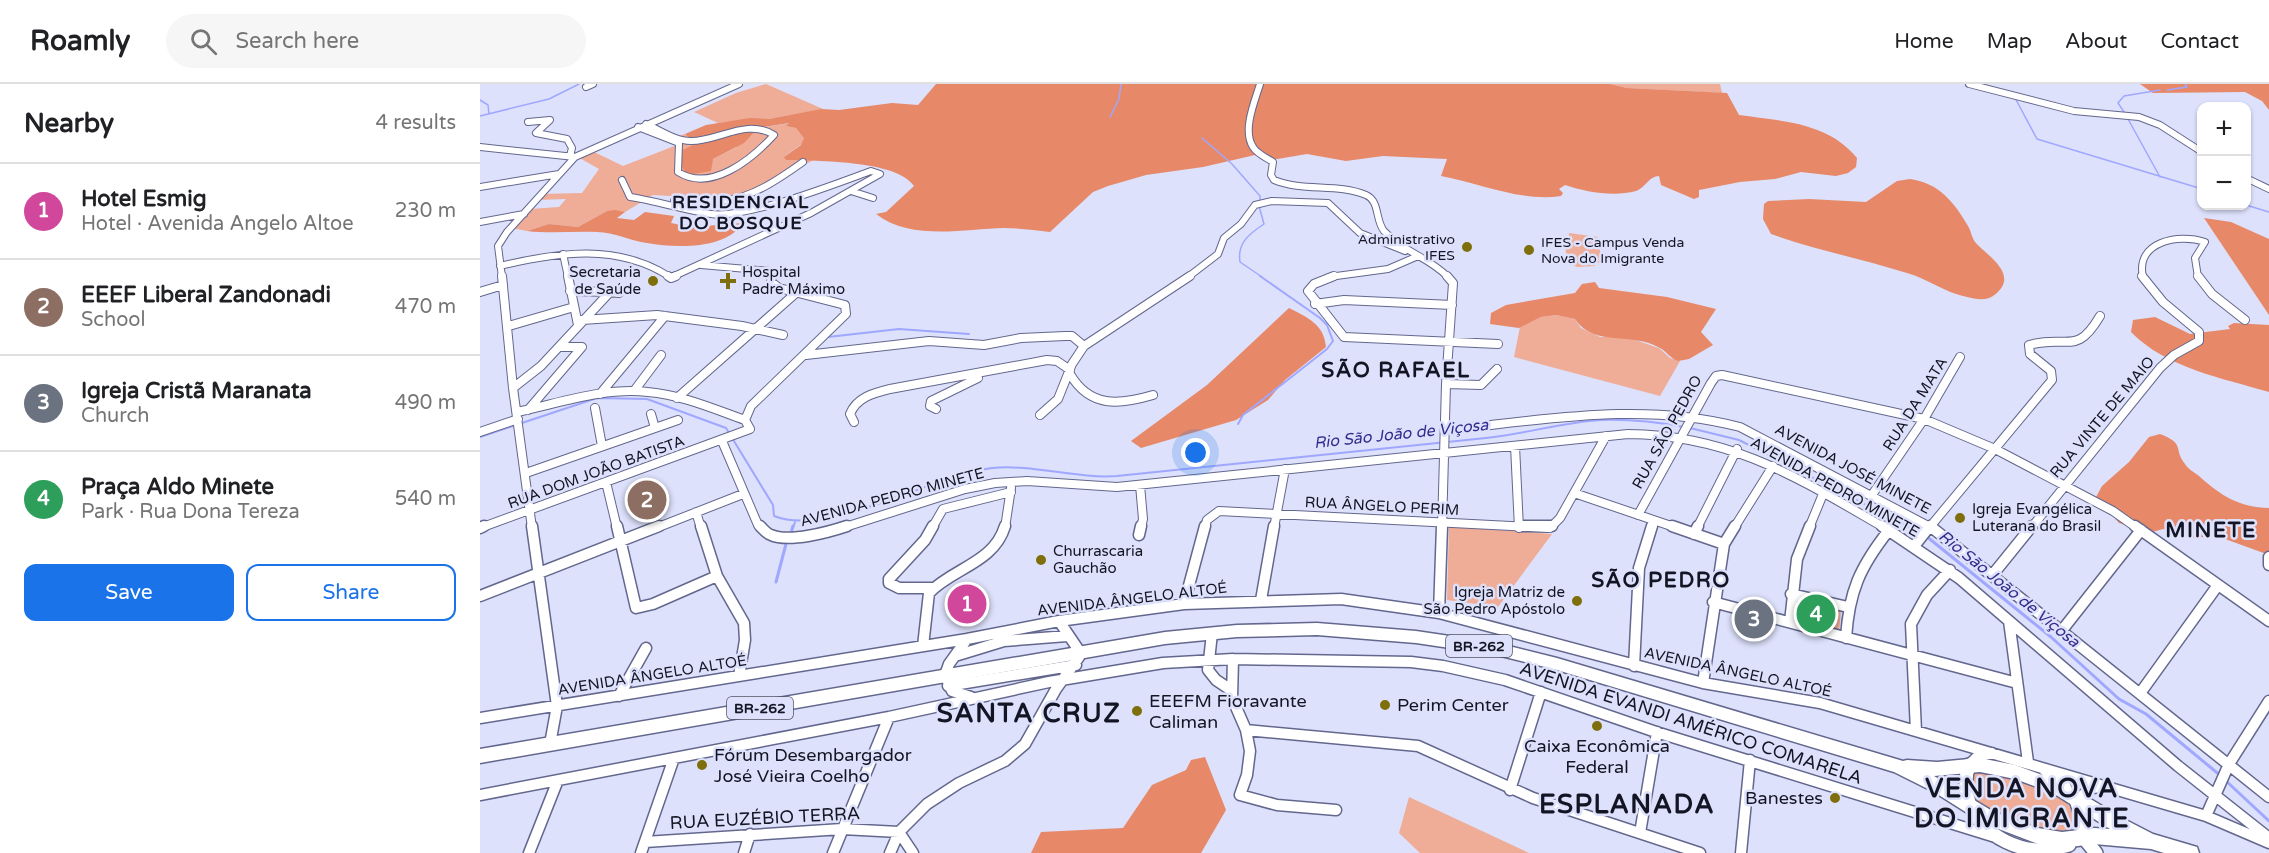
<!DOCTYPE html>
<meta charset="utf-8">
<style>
body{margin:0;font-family:"Varela Round",sans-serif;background:#f6f6f6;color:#202124}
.controls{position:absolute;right:18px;top:18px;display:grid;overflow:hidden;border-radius:12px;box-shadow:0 2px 4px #0004}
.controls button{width:54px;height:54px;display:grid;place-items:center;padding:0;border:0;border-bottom:2px solid #e0e0e0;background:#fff;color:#202124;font:30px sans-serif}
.you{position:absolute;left:716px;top:369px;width:21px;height:21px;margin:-15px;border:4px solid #fff;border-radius:50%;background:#1a73e8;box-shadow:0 0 0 9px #1a73e833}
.badge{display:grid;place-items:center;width:39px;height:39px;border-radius:50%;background:#1a73e8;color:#fff;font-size:20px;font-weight:700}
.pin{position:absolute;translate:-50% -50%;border:3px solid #fff;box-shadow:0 2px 6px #0006}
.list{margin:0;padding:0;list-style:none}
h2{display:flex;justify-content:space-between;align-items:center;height:78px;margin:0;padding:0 24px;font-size:26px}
h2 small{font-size:20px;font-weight:400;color:#757577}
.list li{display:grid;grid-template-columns:39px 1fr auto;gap:18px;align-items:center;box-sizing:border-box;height:96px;padding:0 24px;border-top:2px solid #e0e0e0}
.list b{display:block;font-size:22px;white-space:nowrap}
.list p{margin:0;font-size:20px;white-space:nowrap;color:#757577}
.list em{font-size:20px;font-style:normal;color:#757577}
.actions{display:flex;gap:12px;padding:18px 24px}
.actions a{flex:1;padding:14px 0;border:2px solid #1a73e8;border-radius:12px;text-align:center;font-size:21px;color:#1a73e8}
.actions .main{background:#1a73e8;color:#fff}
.icon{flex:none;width:33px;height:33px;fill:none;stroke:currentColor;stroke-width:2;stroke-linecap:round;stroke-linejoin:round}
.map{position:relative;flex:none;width:1789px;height:769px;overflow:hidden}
header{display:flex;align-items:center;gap:36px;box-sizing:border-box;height:84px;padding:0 30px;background:#fff;border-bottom:2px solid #e0e0e0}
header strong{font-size:28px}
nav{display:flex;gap:33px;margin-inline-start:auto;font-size:21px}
.search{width:420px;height:54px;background:#f6f6f6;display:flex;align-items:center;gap:15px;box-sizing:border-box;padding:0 21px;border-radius:33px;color:#757577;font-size:22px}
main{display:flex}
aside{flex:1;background:#fff}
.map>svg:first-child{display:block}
.green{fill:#efac96}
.forest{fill:#e78868}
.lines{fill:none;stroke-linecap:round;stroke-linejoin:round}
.stream-far2{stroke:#a0a7ff;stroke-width:1.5}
.stream-far1{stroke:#a0a7ff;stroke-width:2}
.stream{stroke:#a0a7ff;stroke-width:3}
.minor-far2-casing{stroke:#63678d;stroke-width:8}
.minor-far1-casing{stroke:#63678d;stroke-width:10}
.minor-casing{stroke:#63678d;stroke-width:13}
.major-casing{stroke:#63678d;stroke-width:16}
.highway-casing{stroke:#63678d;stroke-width:3}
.minor-far2{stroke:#fff;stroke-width:6}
.minor-far1{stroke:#fff;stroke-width:8}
.minor{stroke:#fff;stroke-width:10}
.major{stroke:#fff;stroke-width:13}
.highway{fill:#fff;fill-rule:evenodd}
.poi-dot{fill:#7e6e0c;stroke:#dde1fb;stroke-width:2}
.labels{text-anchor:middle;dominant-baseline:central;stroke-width:5;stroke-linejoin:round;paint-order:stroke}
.far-poi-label{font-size:14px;fill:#141524;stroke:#dde1fb;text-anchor:end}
.shield{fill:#dde1fb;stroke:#505264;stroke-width:1.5}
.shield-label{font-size:14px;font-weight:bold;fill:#141524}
.poi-label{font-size:15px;fill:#141524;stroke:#dde1fb;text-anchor:start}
.street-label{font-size:15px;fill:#141524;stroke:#dde1fb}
.water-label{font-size:16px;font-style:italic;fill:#332b8d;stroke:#dde1fb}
.far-district-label{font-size:18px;font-weight:bold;letter-spacing:1.5px;fill:#141524;stroke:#dde1fb}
.near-poi-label{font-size:18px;fill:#141524;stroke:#dde1fb;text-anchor:start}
.near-street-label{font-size:18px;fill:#141524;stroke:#dde1fb}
.district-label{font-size:21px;font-weight:bold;letter-spacing:1.5px;fill:#141524;stroke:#dde1fb}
.near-district-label{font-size:26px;font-weight:bold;letter-spacing:1.5px;fill:#141524;stroke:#dde1fb}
</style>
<header>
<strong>Roamly</strong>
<div class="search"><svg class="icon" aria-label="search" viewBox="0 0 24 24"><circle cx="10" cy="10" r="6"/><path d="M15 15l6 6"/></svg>Search here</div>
<nav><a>Home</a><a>Map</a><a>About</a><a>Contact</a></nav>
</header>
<main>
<aside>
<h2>Nearby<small>4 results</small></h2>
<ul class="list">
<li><span class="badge" style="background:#d1479c">1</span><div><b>Hotel Esmig</b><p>Hotel · Avenida Angelo Altoe</p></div><em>230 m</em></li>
<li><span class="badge" style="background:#8d6e63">2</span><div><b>EEEF Liberal Zandonadi</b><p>School</p></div><em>470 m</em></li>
<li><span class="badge" style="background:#6b7280">3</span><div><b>Igreja Cristã Maranata</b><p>Church</p></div><em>490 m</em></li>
<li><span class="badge" style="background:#2e9e5b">4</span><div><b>Praça Aldo Minete</b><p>Park · Rua Dona Tereza</p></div><em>540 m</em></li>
</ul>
<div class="actions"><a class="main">Save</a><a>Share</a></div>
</aside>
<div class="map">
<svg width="1789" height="769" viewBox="0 0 1789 769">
<rect width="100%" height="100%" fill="#dde1fb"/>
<!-- green -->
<path class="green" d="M286 0 343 25 289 35 238 39 214 28 256 9Z
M1130 0H1240L1242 9 1147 4Z
M310 39 307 42 316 44 324 53 323 59 305 72 334 76 257 113 241 115 173 111 145 128 127 127 98 143 69 140 47 147 31 144 50 125 79 123 86 115 57 116 62 110 102 109 119 85 96 72 110 66 143 82 202 59 199 52 205 50 209 54 225 56 233 75 255 64 278 44Z
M1089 149 1118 153 1122 179H1115V182L1097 183 1087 178 1084 152H1089Z
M1076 231 1095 235 1101 244 1120 253H1146L1179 264 1190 274 1200 277 1180 312 1034 273 1040 243 1061 233Z
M969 442 1072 450 1018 523 967 516Z
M1314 513 1361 524 1359 549 1312 535Z
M1501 684C1528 692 1590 700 1594 735 1595 741 1592 747 1586 750 1578 753 1515 734 1505 729 1499 725 1495 717 1491 711V688Z
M929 713 1049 769H940L919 749Z"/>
<!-- forest -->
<path class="forest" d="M456 0H1130L1147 4 1247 9 1259 31C1301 37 1348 38 1377 74L1376 83 1368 89 1356 92 1321 88 1295 95 1260 98 1219 106V113L1214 115 1181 101 1179 92C1169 92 1165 104 1156 107 1133 113 1106 108 1085 101L1079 105 1083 109 1081 112C1040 118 1000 99 961 92L967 75 903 72 866 77 827 70 786 77 775 71 723 83 666 91 628 102 613 108 570 148C555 146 539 144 524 144 483 145 431 157 396 130L406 128 434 102C417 76 336 77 306 76L304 73 321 61 324 54 316 44 306 42 309 39 278 44 264 59 233 75 231 87 207 91 202 83 199 68 223 56 209 54 205 50 226 41 270 34 289 35 341 25 359 26 412 19 438 21Z
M1660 0H1789V26L1782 17 1765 8 1673 9Z
M1430 95C1459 99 1474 118 1488 142 1491 147 1492 154 1495 158 1507 172 1542 191 1513 212 1506 217 1495 215 1487 213 1466 209 1448 195 1427 189 1382 175 1336 166 1291 150L1283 135 1284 120 1288 117 1329 115 1386 118 1417 97Z
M135 126 145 128 137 134 154 136 165 128 194 132 191 139 211 143 263 139C245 166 196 164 167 159 151 157 134 148 117 148 94 147 71 150 47 147L69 140 98 143 127 127Z
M1724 134 1751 138 1789 155V231Z
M1115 198 1119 204 1187 213 1236 225 1221 248 1233 261 1209 275 1198 277C1190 274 1187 268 1180 264 1151 247 1115 264 1095 235L1076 231 1061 233 1039 244 1010 240 1011 229 1026 221 1095 209 1102 200Z
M809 224C828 234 844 240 846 263L805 296 788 316 756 336 661 364 651 357 727 301Z
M1675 233 1710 250 1750 245 1748 242 1754 239 1789 241V308C1742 294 1686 284 1651 248L1653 236Z
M1680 350C1706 360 1693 365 1705 380 1708 385 1714 388 1719 392 1741 412 1759 423 1789 424V471L1737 452 1711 454 1683 445 1669 449 1652 443 1639 439 1616 413 1622 402 1649 378 1669 353Z
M725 673 746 726 721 769H551L561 748 643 744 672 701 706 686 711 676Z"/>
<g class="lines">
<!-- stream-far2 -->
<path class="stream-far2" d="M1687 6 1707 3 1705 0
M1534 12 1557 55 1722 105
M0 16 8 21 9 30
M1644 28 1638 19 1644 12 1680 6
M0 32 69 15 99 0
M630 33 639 15 641 0
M1648 35 1680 93
M722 54 752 80 780 112V118
M1766 121 1789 128
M779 122 784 140C769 150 757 159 760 178L782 193"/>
<!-- stream-far1 -->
<path class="stream-far1" d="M348 253 419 245 489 250
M758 340 763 331 847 265 853 257 847 241 840 234 780 192
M1210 344 1259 356 1431 444
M0 353 117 314 167 315 246 344 293 421 294 432C349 454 452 391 512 384 553 380 596 395 637 392 760 380 883 366 1006 354 1045 350 1083 338 1121 336 1149 335 1177 338 1204 343
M313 444 315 438"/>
<!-- stream -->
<path class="stream" d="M1428 442 1441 449
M311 449 313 442
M1446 452 1571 553 1639 615 1666 630 1741 692
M296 498 306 460
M1745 696 1789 737"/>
<!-- minor-far2 casing -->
<g class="minor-far2-casing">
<path id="minor-far2" d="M780 0C775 17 762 46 773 63 777 70 787 74 793 78L791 91 794 96C823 108 857 99 886 111 900 117 895 136 904 147 922 167 950 174 968 193
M1489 0 1594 27 1659 33 1680 41 1722 68
M106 3 113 0
M48 38 70 36 56 49 87 55 92 64 90 72
M158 43 199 59 198 88C231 109 272 75 294 51 267 34 239 57 211 57 195 57 180 46 166 40
M0 63 95 73
M1766 94 1789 105
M142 96 150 113C177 117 204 126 231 130 266 135 355 100 391 87L400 90 331 129 192 193
M0 103 79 90
M371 107 393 114
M194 117C210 116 226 119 242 117 272 114 299 95 323 78
M0 138 44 130
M83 170 88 193
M221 181 289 187 292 193
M20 182C78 168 138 159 190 193
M22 193 18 162 27 148 95 73 259 0
M708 193 738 170 744 154 761 140 775 121 792 117 848 119 880 149 925 167
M849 193 908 185 938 172
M1663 193C1655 158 1698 149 1725 158L1715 174 1718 193"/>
</g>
<!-- minor-far1 casing -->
<g class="minor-far1-casing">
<path id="minor-far1" d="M22 192 33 304 52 444
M88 192 98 241
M188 192 191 194 196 192
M854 192 834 200 828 207 864 253 1018 260
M1718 192 1732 210 1765 236
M90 207 130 208
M0 208 23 201
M835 220 864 216 972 221
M102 236 177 231 262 242 303 251
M29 242 94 223
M326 271 449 257 504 261 541 254 585 252H592L604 262
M590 290C610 324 639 321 673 311
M966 300 1001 301 1017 285
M33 304 61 282 130 208 139 209
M154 307 181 271
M120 310 185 232
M197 314 316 209
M115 324 122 362
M456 325 450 322 451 317 498 294
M48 326 102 263H79
M37 328C80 319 124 303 168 308 202 311 234 325 265 336
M171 330 175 344
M560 331 578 315 592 280 604 262 710 192
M374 338 370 330C377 313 394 309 410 305L567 276 577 277 590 286
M965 346C1064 336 1162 317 1260 343L1452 444
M0 348 38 335
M242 357 278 441 282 444
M1035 362 1039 444
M46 389 198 336
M126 398 137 444
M660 401 663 435 661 444
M1094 409 1197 444
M1392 411 1444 335 1480 273
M216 428 221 444
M1158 431 1231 299 1236 292 1242 291 1444 335 1515 365 1633 427 1657 444
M0 444 270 345 265 336 271 322 366 230 365 221 299 204 291 198 292 192
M176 444 263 410
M362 444 485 405 515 399 547 397 637 403 1148 350C1252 351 1318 394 1405 444
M452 444 463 425 531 408
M525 444 531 404
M725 444 727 436 739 427 1068 444
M794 444 805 385
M962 444 966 300 973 199 967 192
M1070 444 1080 434 1126 352
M1172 444 1174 437
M1217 444 1257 365
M1254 444 1293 382
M1329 444 1343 410
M1449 444 1572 296 1571 287 1550 270 1549 261C1588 250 1596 273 1620 232
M1551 444 1680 284 1694 271 1719 257V248L1683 218 1662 192"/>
</g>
<!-- minor casing -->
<g class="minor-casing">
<path id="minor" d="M52 442 77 622 70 660
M137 442 156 524 173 520 237 492
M221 442 237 492 264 539 265 556 259 592
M280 442C283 445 287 450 291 451 309 459 349 448 367 442
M453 442 445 456 409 495V499L419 504H453
M1039 442H1072
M1192 442 1244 460
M1402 442 1479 494 1698 682 1789 754
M1450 442 1789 713
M1655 442 1789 537
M0 444 4 442
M1214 450 1218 442
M659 451 661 442
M1435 461 1450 442
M1789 473V481
M1514 489 1552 442
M1311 510 1368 523
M0 512 179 442
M781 516 794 442
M1233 518 1537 599
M704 520 725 442
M959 529 962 442
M1529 537 1548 678
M1310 538 1317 475 1330 442
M1583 545 1661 446
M732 549 728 586 736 596 751 606
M1366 554C1369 507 1380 483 1409 446
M487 555 469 580 465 591 472 607 491 613
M443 562 449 509C473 484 514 479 525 442
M475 572 524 557 587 552
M753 575 752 614 766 646 770 667 767 691 760 711 797 721 856 726
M1154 582 1159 484 1172 442
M1223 599 1244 460 1255 442
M468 602 596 581
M1661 608 1738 501
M139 612 166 564
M0 634 487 555 579 537 704 520 861 515 959 529 1223 599 1340 619 1726 732 1789 759
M766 646 938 662 1053 714 1220 769
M1436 647 1431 540 1447 511 1470 486
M1489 681 1497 673 1512 669
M1563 685 1586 703
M1030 706 1061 608
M0 711 409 633 569 598 683 579 753 575 931 578 963 582 1025 596 1176 648 1512 752
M1596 716 1612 704 1623 703
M1726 732 1749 680 1789 617
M1160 749 1177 648
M165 758 362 745 419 748 433 769
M49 769 78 696
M161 769 194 674
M264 769 270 750
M353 769 409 633
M410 769 419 748 447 720 479 699 525 677 545 660 576 605 599 573 600 568 579 537
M1261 769 1270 676"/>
</g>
<!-- major casing -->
<g class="major-casing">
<path id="major" d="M1489 681C1474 725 1514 763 1557 766 1568 766 1578 764 1589 761
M1596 716 1604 740 1603 753 1616 769"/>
</g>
<!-- highway casing -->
<g class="highway-casing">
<path id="highway" d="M837 539 936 547 1017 559 1077 574 1423 677 1427 676 1457 678 1500 674 1535 681 1584 699 1642 734 1673 750 1717 763 1719 769H1684L1671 765 1614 760 1582 764 1558 760 1503 739 1454 708 1414 688 1077 586 1017 571 936 559 837 551 757 553 685 560 0 679V665L685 548 757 541ZM1500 688 1535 695 1573 709 1630 745 1614 744 1582 748 1558 744 1514 728 1454 692Z"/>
</g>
<!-- minor-far2 -->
<use href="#minor-far2" class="minor-far2"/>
<!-- minor-far1 -->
<use href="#minor-far1" class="minor-far1"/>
<!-- minor -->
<use href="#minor" class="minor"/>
<!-- major -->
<use href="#major" class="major"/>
<!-- highway -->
<use href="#highway" class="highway"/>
</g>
<!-- markers -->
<g class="poi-dot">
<circle cx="987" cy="163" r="6"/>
<circle cx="1049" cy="166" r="6"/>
<circle cx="173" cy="197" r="6"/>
<path d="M245 188h6v6h6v6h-6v6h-6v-6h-6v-6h6z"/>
<circle cx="1480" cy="434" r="6"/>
<circle cx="561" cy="476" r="6"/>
<circle cx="1097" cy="517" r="6"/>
<circle cx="905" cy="621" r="6"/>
<circle cx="657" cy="627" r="6"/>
<circle cx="1117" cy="642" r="6"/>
<circle cx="222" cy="681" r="6"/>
<circle cx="1355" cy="714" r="6"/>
</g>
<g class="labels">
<!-- far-poi labels -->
<g class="far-poi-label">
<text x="975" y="155">Administrativo<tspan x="975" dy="16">IFES</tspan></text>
<text x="1061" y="158" text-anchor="start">IFES - Campus Venda<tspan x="1061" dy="16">Nova do Imigrante</tspan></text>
</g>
<!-- shield labels -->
<g class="shield">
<rect x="966" y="551" width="66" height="22" rx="4.5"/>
<rect x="247" y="613" width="66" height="22" rx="4.5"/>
</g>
<g class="shield-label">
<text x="999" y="562">BR-262</text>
<text x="280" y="624">BR-262</text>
</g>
<!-- poi labels -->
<g class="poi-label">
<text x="161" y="188" text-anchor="end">Secretaria<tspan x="161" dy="17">de Saúde</tspan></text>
<text x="262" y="188">Hospital<tspan x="262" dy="17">Padre Máximo</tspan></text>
<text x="1492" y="425">Igreja Evangélica<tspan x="1492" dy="17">Luterana do Brasil</tspan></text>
<text x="573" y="467">Churrascaria<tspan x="573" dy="17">Gauchão</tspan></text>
<text x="1085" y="508" text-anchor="end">Igreja Matriz de<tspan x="1085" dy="17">São Pedro Apóstolo</tspan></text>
</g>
<!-- street labels -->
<g class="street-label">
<text transform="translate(1435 320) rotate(-58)">RUA DA MATA</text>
<text transform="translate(1622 333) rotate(-50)">RUA VINTE DE MAIO</text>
<text transform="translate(1187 348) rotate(-61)">RUA SÃO PEDRO</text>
<text transform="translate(1373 385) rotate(28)">AVENIDA JOSÉ MINETE</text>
<text transform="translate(116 388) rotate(-20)">RUA DOM JOÃO BATISTA</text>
<text transform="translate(1355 403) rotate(29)">AVENIDA PEDRO MINETE</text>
<text transform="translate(412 413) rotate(-15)">AVENIDA PEDRO MINETE</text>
<text transform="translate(902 422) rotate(3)">RUA ÂNGELO PERIM</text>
<text transform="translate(652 515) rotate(-7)">AVENIDA ÂNGELO ALTOÉ</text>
<text transform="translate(1258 588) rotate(12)">AVENIDA ÂNGELO ALTOÉ</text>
<text transform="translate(172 591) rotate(-9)">AVENIDA ÂNGELO ALTOÉ</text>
</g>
<!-- water labels -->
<g class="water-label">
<text transform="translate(921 350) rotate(-6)">Rio São João de Viçosa</text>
<text transform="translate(1529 505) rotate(39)">Rio São João de Viçosa</text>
</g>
<!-- far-district labels -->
<g class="far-district-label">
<text x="261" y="118">RESIDENCIAL<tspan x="261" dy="21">DO BOSQUE</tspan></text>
</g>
<!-- near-poi labels -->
<g class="near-poi-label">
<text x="669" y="617">EEEFM Fioravante<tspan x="669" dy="21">Caliman</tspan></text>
<text x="917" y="621">Perim Center</text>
<text x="1117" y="662" text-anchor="middle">Caixa Econômica<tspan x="1117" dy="21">Federal</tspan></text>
<text x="234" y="671">Fórum Desembargador<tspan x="234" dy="21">José Vieira Coelho</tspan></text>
<text x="1343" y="714" text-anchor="end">Banestes</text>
</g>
<!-- near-street labels -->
<g class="near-street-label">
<text transform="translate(1211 639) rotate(18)">AVENIDA EVANDI AMÉRICO COMARELA</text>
<text transform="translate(285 734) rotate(-3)">RUA EUZÉBIO TERRA</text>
</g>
<!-- district labels -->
<g class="district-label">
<text x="916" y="286">SÃO RAFAEL</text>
<text x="1731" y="446">MINETE</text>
<text x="1181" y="496">SÃO PEDRO</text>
</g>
<!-- near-district labels -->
<g class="near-district-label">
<text x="549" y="629">SANTA CRUZ</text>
<text x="1542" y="704">VENDA NOVA<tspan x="1542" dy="30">DO IMIGRANTE</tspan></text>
<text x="1147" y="720">ESPLANADA</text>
</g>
</g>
</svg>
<div class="controls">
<button>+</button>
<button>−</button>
</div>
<div class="you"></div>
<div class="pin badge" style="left:487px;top:520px;background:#d1479c">1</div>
<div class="pin badge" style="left:167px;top:416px;background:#8d6e63">2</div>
<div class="pin badge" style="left:1274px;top:535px;background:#6b7280">3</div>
<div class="pin badge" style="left:1336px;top:530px;background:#2e9e5b">4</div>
</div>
</main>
